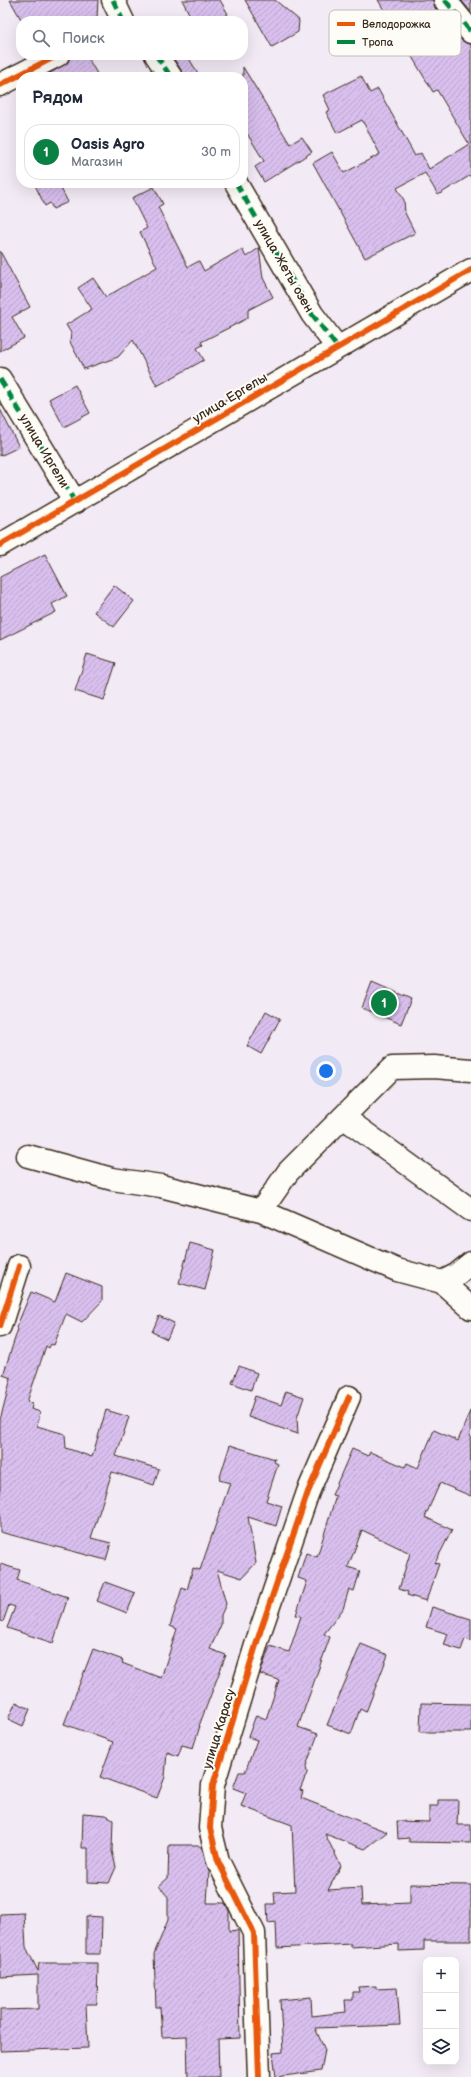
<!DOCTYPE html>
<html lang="ru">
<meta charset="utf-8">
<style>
body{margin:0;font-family:"Balsamiq Sans",sans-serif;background:#f6f6f7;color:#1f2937}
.controls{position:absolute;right:12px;bottom:12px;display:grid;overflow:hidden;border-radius:8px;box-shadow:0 4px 16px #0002}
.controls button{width:36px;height:36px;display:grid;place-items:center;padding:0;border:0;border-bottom:1px solid #e0e1e3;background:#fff;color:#1f2937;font:20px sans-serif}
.you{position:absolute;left:326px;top:1071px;width:14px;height:14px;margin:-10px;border:3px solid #fff;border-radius:50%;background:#1a73e8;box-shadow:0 0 0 6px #1a73e833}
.badge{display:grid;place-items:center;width:26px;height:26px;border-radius:50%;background:#0b8043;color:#fff;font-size:13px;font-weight:700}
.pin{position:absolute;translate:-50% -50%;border:2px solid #fff;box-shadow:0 1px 4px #0006}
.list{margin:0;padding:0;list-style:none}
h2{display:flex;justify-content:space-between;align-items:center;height:52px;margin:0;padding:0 16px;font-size:17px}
h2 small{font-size:13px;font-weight:400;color:#747a83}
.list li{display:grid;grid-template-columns:26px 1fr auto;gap:12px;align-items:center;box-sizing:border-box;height:56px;margin:0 8px 8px;padding:0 8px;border:1px solid #e0e1e3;border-radius:16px}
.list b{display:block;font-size:15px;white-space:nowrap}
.list p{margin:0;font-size:13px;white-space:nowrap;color:#747a83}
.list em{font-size:13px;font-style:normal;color:#747a83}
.icon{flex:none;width:22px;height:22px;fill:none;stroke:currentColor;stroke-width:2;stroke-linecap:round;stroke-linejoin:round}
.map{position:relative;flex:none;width:471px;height:2077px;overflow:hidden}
.search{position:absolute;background:#fff;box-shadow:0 4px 16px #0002;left:16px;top:16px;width:232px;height:44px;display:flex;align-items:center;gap:10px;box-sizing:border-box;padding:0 14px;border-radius:16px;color:#747a83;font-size:15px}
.panel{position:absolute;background:#fff;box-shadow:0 4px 16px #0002;left:16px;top:72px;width:232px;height:116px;border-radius:16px}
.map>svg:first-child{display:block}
.building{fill:url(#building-hatch);stroke:#3b2a1e}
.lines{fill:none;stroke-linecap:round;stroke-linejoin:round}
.minor-casing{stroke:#3b2a1e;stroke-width:25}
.minor{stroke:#fdfcf7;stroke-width:22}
.quiet{stroke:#00873e;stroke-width:5;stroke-dasharray:10 5;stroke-linecap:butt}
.cycleway-casing{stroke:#fdfcf7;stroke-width:8}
.cycleway{stroke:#e8590c;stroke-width:6}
.labels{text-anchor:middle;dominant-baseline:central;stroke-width:4;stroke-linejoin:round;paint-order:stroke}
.street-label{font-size:13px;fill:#3b2a1e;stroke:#fdfcf7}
.key{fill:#fdfcf7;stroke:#c3bdb6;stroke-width:1}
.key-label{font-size:11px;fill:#3b2a1e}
</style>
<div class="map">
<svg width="471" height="2077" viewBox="0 0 471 2077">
<defs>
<pattern id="building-hatch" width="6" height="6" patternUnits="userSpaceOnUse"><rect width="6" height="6" fill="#d8bfee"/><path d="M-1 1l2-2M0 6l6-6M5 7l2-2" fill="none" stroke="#baa4cc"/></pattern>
</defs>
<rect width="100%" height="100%" fill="#f2eaf4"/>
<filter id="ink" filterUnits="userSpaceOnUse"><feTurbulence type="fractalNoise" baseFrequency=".025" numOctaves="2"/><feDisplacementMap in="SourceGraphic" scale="8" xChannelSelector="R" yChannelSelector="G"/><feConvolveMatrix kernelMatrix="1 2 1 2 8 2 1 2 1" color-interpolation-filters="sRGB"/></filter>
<g filter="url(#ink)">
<!-- building -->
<path class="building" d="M10 0H98L97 17 89 21H22Z
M182 0H220L228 14 216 21H193Z
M245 0H275L299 20 298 32 272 47Z
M378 0H433L435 8 461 40 471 44V175L438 195 425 173 397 188 404 200 405 213 415 233 365 258 313 163 332 152 344 173 380 154 362 120 337 133 326 112 330 110 323 95 361 76 370 93 378 89 415 156 421 153 429 169 469 144 437 90 433 92Z
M461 0H471V12Z
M70 55H86L99 77H48L47 75 68 62Z
M187 55 200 77H183L181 70 172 56Z
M243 67 290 144 302 137 312 152 264 182 255 167 264 161 243 127Z
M151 70 156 77H140Z
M34 183H58L68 202 53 209 50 203 45 206Z
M154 187 163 204 158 207 188 267 199 261 204 271 242 249 246 257 259 248 263 278 273 297 248 310V318L201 342 203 345 197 348 204 360 157 386 133 340 118 357 84 369 70 342 71 333 66 325 92 309 78 288 93 278 106 297 157 267 140 232 147 228 132 198Z
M0 251 30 307 12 317 24 338 0 351Z
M75 385 90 413 64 427 49 399Z
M0 409 19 447 0 456Z
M45 554 67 596 52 604 56 612 0 640V577Z
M114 585 134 601 114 627 94 612Z
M87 654 116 663 104 700 75 691Z
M372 982 411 999 401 1024 362 1008Z
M266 1011 280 1019 261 1054 247 1046Z
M190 1243 215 1250 205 1290 179 1283Z
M66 1273 102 1287V1301L82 1322 66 1314 54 1345 51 1344 49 1348 46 1346 27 1402 33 1403 31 1409 40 1412 37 1426 65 1434 66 1448 92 1457 106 1410 129 1417 116 1456 159 1469 154 1485 112 1472 91 1538 111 1543 106 1560 0 1532V1420L11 1378 3 1375 18 1329 16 1328 31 1292 55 1302Z
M159 1316 174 1323 167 1339 152 1332Z
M239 1366 257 1373 251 1390 232 1383Z
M286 1391 304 1397 297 1418 298 1434 248 1417 255 1396 281 1405Z
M470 1411 471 1496 440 1483 425 1517 452 1530 435 1563 439 1564 426 1601 407 1595 408 1592 399 1589 410 1553 362 1530 348 1567 360 1571 354 1591 349 1589 343 1609 324 1634 330 1637 298 1727 318 1734 306 1766 307 1773 300 1790 303 1791 301 1798 387 1832 365 1849 325 1834 341 1866 328 1890 361 1888 362 1905 410 1903V1884L471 1885V1941H424V1950L399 1951V1944L351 1947V1944L277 1948 276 1922 268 1923 267 1904H275L274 1892 295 1891 292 1825 241 1806 246 1793 233 1788 239 1772H245L257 1740 248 1737 256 1715 266 1719 279 1680 260 1674 270 1646 289 1652 301 1616 296 1615 307 1581 298 1578 306 1553 317 1557 336 1496 332 1495 352 1449 368 1456 370 1452 405 1467 407 1463 418 1468 434 1430 458 1441Z
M230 1445 275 1459 274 1462 278 1464 266 1501 282 1506 276 1526 248 1517 256 1563 242 1578 217 1570 226 1604 221 1615V1625L210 1649 226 1655 199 1726H200L193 1748 182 1745 178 1756 167 1752 165 1777 157 1798 100 1777 113 1742 64 1724 93 1649 123 1660 122 1663 161 1678 177 1629 170 1626 182 1588 187 1590 193 1568 200 1570 230 1483 219 1480Z
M0 1564 20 1570 17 1580 68 1597 53 1643 7 1628 15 1607 9 1605 3 1622 0 1621Z
M105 1582 135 1593 127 1613 97 1601Z
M432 1607 471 1619V1641L465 1639 461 1650 444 1645 448 1634 426 1627Z
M361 1644 388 1655 366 1712 360 1709 351 1734 327 1725Z
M16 1702 30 1709 23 1726 8 1719Z
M421 1703 471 1704V1732H420Z
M438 1800H458L457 1825H471V1843L409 1842V1838L398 1839 397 1821 429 1822V1806H438Z
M83 1813 106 1815 113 1819 112 1851 116 1867 109 1883 88 1882V1848H82Z
M169 1845H198L202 1848 209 1871 207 1903H225L229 1911V1931L238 1930 240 2038 218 2039 219 2077H188L187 2036 162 2037 160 2007H156L154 1954 168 1920V1897L159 1886 168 1878Z
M24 1913 26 1947 38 1971 39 1963H98L97 2004H86L88 2048 0 2051V2010L38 2009V1975L0 1977V1914Z
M86 1916 102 1917 101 1954H86Z
M376 1986V1989L397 1988 400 2025 315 2028 325 2050 321 2071 276 2077 273 2053 283 2052 280 2000 311 1997 312 2016 346 2012 345 2000H353V1992H359L358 1987Z"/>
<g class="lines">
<!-- minor casing -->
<g class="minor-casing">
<path id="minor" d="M113 0 123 21
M445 0 471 32
M156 55 171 77
M0 85 58 55
M236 183 312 314 337 347
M0 379 75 502
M0 545 471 270
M343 1117 471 1210
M28 1156 112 1179 161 1186 261 1211 288 1172 392 1068 434 1067 471 1070
M261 1211 397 1270 442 1282 456 1275 471 1263
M442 1282 471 1308
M0 1326 19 1266
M259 2077 254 1933 218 1861 210 1828 213 1785 261 1629 308 1492 349 1397"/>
</g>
<!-- minor -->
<use href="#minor" class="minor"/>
<!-- quiet -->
<path class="quiet" d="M113 0 123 21
M445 0 471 32
M156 55 171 77
M236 183 312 314 337 347
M0 379 75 502"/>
<!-- cycleway casing -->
<g class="cycleway-casing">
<path id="cycleway" d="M0 85 58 55
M0 545 471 270
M0 1326 19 1266
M259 2077 254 1933 218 1861 210 1828 213 1785 261 1629 308 1492 349 1397"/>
</g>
<!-- cycleway -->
<use href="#cycleway" class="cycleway"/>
</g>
</g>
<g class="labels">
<!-- street labels -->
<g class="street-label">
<text transform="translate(284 266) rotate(60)">улица Жеты озен</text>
<text transform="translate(230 398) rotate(-31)">улица Ергелы</text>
<text transform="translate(44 451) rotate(59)">улица Иргели</text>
<text transform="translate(219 1729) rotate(-73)">улица Карасу</text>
</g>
</g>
<!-- legend -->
<rect x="329" y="10" width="132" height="46" rx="6" class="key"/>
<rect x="337" y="22" width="18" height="4" fill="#e8590c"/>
<rect x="337" y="40" width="18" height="4" fill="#00873e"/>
<g class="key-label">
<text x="362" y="28">Велодорожка</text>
<text x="362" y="46">Тропа</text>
</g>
</svg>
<div class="controls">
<button>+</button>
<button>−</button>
<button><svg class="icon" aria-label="layers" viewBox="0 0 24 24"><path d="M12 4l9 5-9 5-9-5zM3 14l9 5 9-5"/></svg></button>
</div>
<div class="you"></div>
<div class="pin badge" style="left:384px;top:1003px">1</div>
<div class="search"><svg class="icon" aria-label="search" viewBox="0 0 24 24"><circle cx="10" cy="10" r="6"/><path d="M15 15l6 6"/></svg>Поиск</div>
<section class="panel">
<h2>Рядом<small></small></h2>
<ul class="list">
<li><span class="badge">1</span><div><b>Oasis Agro</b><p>Магазин</p></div><em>30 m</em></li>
</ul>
</section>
</div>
